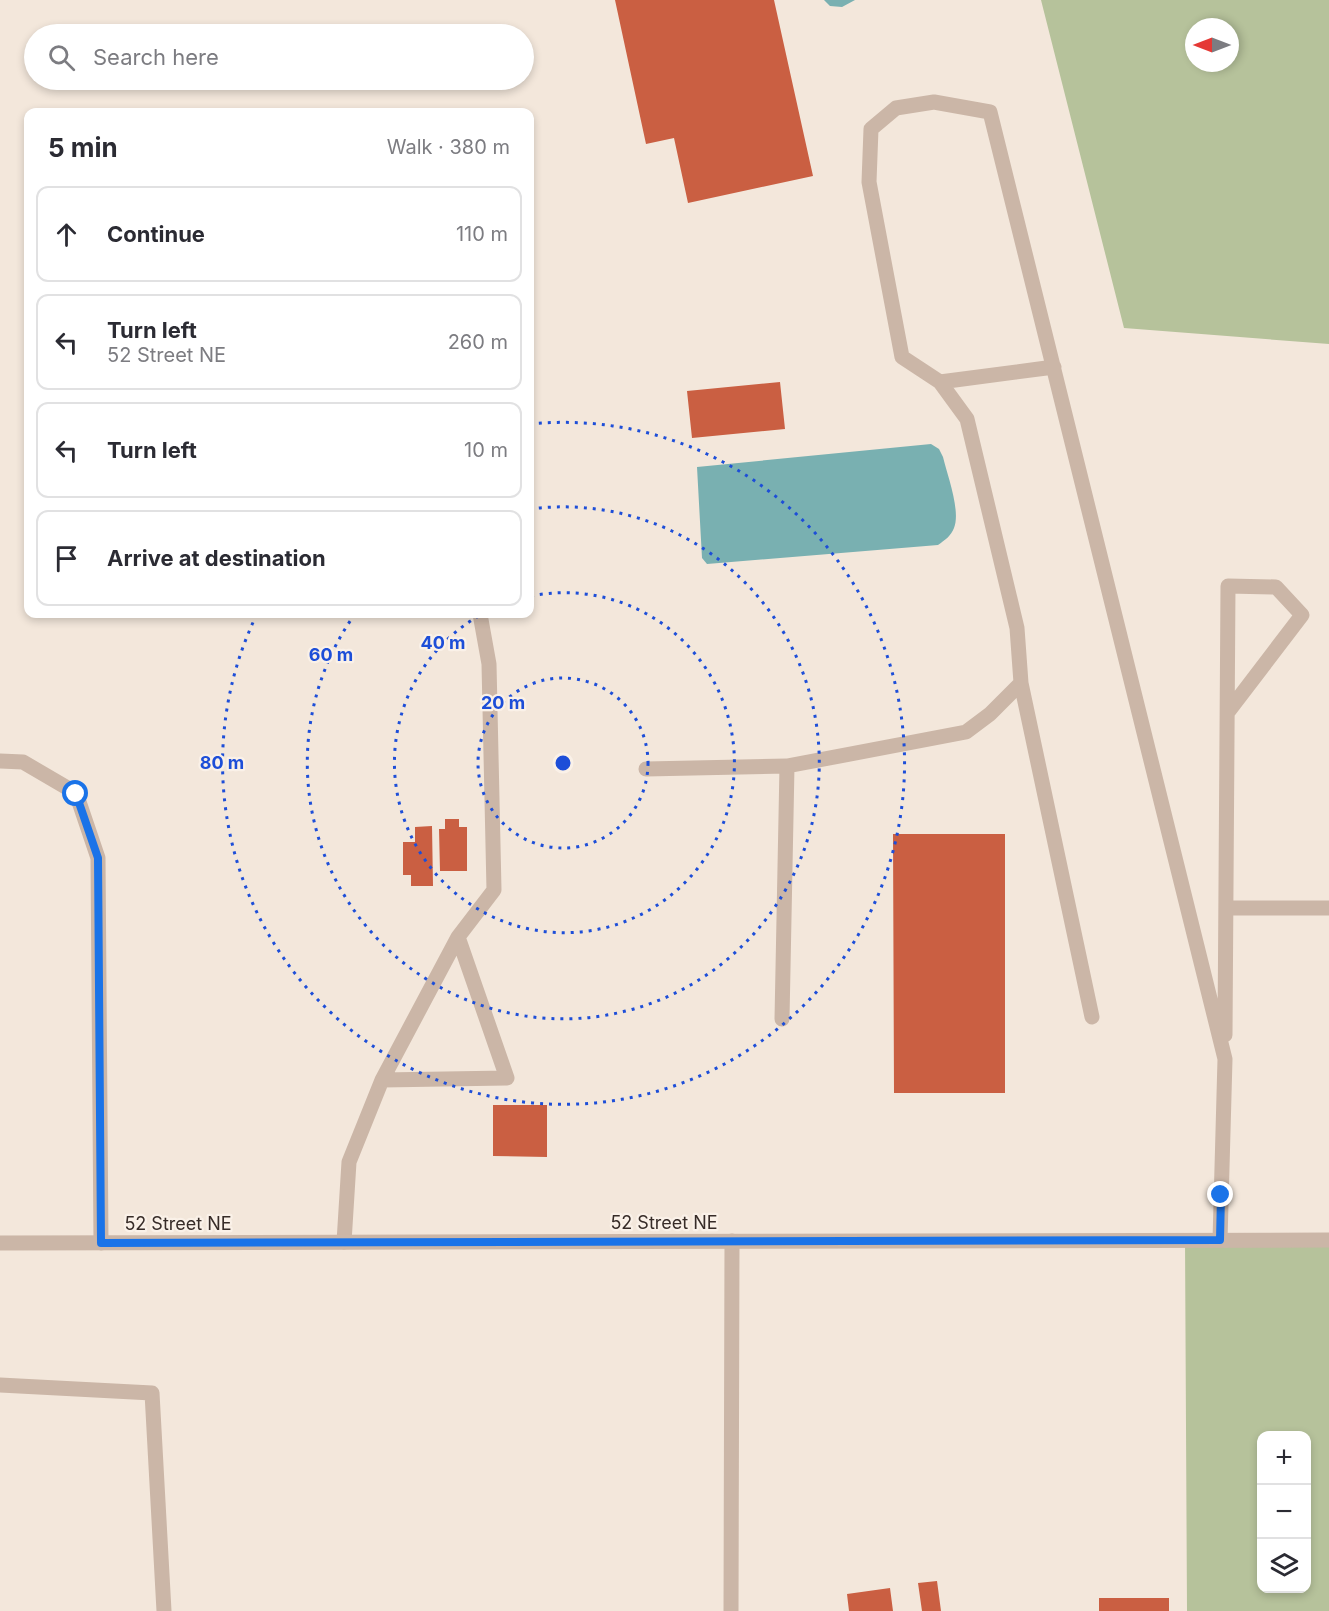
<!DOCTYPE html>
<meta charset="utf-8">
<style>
body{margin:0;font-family:Inter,sans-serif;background:#f7f7f7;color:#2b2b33}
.controls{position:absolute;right:18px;bottom:18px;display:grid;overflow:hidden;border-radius:12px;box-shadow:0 3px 9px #0003}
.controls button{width:54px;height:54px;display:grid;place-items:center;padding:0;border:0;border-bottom:2px solid #e1e1e2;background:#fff;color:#2b2b33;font:30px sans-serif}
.compass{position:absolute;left:1185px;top:18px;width:54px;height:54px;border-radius:50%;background:#fff;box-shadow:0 3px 9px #0003;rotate:270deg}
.stop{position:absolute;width:18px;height:18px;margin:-14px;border:4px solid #1a73e8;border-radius:50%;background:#fff}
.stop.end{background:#1a73e8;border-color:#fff;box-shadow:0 2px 6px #0008}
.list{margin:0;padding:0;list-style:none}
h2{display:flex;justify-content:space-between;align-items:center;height:78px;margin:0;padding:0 24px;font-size:26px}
h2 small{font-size:20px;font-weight:400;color:#7c7c81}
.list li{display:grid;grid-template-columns:39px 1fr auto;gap:18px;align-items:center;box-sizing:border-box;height:96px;margin:0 12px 12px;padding:0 12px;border:2px solid #e1e1e2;border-radius:12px}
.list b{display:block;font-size:22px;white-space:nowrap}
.list p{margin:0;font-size:20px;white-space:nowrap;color:#7c7c81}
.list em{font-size:20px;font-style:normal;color:#7c7c81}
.icon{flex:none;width:33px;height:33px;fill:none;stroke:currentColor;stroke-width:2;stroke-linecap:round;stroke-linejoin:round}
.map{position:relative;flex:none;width:1329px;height:1611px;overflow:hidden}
.search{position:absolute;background:#fff;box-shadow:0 3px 9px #0003;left:24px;top:24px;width:510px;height:66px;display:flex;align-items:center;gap:15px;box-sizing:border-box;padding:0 21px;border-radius:33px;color:#7c7c81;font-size:22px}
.panel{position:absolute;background:#fff;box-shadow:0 3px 9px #0003;left:24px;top:108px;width:510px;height:510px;border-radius:12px}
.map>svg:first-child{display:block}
.green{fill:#b6c29b;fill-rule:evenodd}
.water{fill:#79b0b1}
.building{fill:#ca5f42}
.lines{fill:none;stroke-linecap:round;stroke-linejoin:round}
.service{stroke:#cbb6a7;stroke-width:15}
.minor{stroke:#cbb6a7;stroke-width:15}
.route{stroke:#1a73e8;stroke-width:8}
.ring{fill:none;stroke:#1d4ed8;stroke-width:3;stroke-dasharray:3 6}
.labels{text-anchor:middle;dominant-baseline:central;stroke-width:4.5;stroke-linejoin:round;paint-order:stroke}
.street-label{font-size:18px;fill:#372c28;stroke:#faf1e8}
.centre{fill:#1d4ed8;stroke:#faf1e8;stroke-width:3}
.ring-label{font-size:18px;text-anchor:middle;font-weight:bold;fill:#1d4ed8;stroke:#faf1e8;stroke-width:4.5;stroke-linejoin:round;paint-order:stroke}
</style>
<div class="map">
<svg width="1329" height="1611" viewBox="0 0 1329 1611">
<rect width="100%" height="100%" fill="#f3e7db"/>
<!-- green -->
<path class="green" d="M1041 0H1329V344L1124 328ZM1194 27H1230V63H1194Z
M1185 1240H1329V1611H1187ZM1262 1436H1306V1588H1262Z"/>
<!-- water -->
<path class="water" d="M824 0H855L842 7 830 6Z
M931 444 939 449 943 457C947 474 961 511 954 528 951 536 945 540 938 545L707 564 702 558 697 467Z"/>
<!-- building -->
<path class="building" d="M615 0H774L813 176 688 203 674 138 646 144Z
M780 382 785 429 692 438 687 391Z
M445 819H459V827H467V871H440L439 829H445Z
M432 826 433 886H411V875H403V842H415V827Z
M893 834H1005V1093H894Z
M493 1105H547V1157L493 1156Z
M937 1581 941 1611H922L918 1583Z
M890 1588 893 1611H849L847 1594Z
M1099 1598H1169V1611H1099Z"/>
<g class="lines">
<!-- service -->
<path class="service" d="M940 382 1054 367
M1021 683 1092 1017
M0 761 23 762 76 793 98 858 101 1243
M787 766 966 732 990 714 1021 683 1017 628 967 419 940 382 902 357 869 182 871 129 896 108 934 102 990 112 1225 1059 1220 1240
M646 769 787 766 782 1019
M1226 908H1329
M458 937 494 890 489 664 480 614
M1225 1035 1228 586 1276 587 1302 615 1228 712
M344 1242 349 1162 382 1080 458 937 507 1078 382 1080
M0 1385 152 1393 164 1611
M731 1611 732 1241"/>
<!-- minor -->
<path class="minor" d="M0 1243 1329 1240"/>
</g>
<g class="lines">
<!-- route -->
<path class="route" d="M76 794 98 858 101 1243 1220 1240 1221 1195"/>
</g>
<!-- distance rings -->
<g class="ring">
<circle cx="563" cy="763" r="85"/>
<path d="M531 596A170 170 0 1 1 482 614"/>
<path d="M530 509A256 256 0 1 1 355 614"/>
<path d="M530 424A341 341 0 1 1 257 614"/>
</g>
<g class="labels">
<!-- street labels -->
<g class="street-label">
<text x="664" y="1222">52 Street NE</text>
<text x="178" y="1223">52 Street NE</text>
</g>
</g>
<circle cx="563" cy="763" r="9" class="centre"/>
<g class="ring-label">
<text x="443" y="649">40 m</text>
<text x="331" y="661">60 m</text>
<text x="503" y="709">20 m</text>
<text x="222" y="769">80 m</text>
</g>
</svg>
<div class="controls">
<button>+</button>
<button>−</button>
<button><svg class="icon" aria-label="layers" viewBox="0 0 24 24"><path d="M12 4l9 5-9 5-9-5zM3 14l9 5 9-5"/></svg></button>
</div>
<svg class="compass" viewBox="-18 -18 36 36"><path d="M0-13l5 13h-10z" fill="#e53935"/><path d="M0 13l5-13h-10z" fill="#7c7c81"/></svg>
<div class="stop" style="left:76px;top:794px"></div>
<div class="stop end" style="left:1221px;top:1195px"></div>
<div class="search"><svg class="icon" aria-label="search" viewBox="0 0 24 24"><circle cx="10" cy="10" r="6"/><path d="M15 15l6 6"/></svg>Search here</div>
<section class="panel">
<h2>5 min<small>Walk · 380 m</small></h2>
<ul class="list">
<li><svg class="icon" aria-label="ahead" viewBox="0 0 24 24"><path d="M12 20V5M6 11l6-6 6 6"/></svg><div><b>Continue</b></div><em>110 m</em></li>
<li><svg class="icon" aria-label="left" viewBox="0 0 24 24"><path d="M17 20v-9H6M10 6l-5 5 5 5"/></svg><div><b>Turn left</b><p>52 Street NE</p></div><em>260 m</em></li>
<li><svg class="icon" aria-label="left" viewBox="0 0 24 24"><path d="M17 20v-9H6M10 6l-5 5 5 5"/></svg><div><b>Turn left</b></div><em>10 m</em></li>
<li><svg class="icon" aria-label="arrive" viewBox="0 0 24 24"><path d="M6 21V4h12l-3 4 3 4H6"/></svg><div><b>Arrive at destination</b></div></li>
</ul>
</section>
</div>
